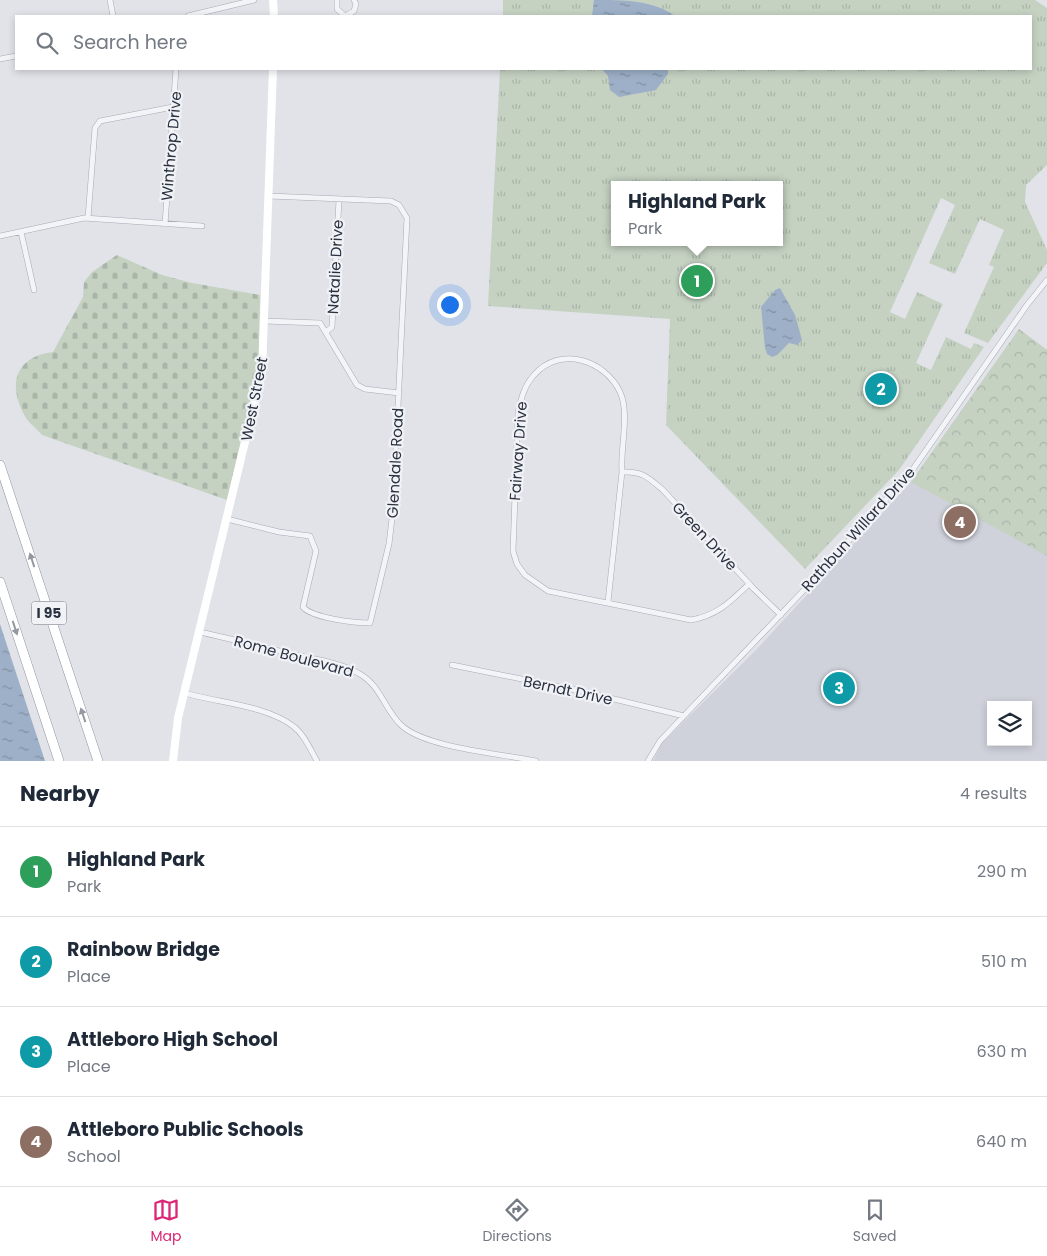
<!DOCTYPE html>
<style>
body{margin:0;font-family:Poppins,sans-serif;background:#f6f6f7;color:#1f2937}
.controls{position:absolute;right:15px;bottom:15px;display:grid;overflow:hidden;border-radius:0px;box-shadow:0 2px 8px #0003}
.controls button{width:45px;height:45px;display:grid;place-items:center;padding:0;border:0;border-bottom:1px solid #e0e1e3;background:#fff;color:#1f2937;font:25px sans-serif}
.you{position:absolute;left:449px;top:304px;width:18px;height:18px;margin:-12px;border:4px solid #fff;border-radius:50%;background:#1a73e8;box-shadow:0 0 0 8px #1a73e833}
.badge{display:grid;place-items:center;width:32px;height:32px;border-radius:50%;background:#db2777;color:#fff;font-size:16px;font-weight:700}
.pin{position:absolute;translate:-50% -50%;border:2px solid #fff;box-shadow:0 1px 5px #0006}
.popup{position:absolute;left:611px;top:181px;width:172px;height:65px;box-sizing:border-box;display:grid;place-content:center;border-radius:0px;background:#fff;filter:drop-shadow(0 1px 4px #0005);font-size:16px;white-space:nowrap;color:#747a83}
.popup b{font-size:19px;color:#1f2937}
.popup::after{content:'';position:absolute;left:50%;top:100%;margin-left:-10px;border:10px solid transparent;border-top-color:#fff}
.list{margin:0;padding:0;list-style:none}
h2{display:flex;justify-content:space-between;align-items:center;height:65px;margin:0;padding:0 20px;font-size:21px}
h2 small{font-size:16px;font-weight:400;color:#747a83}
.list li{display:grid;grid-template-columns:32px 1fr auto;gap:15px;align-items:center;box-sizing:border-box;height:90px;padding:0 20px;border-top:1px solid #e0e1e3}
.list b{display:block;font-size:19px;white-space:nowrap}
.list p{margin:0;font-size:16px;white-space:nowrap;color:#747a83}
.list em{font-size:16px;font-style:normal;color:#747a83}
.icon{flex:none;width:28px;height:28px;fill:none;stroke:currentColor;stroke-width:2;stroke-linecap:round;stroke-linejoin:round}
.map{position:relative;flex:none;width:1047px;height:761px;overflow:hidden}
.search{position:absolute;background:#fff;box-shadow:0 2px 8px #0003;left:15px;right:15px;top:15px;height:55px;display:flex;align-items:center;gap:12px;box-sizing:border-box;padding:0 18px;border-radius:0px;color:#747a83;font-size:19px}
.sheet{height:425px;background:#fff}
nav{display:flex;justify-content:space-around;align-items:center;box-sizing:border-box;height:70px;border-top:1px solid #e0e1e3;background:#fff;font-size:14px;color:#747a83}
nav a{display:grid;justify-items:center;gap:2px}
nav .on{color:#db2777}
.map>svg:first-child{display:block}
.built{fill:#cfd2db;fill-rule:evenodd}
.forest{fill:url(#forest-crowns)}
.cemetery{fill:url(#cemetery-stones)}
.park{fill:url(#park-tufts);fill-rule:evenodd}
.water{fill:url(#water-ripples)}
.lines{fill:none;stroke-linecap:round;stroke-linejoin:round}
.street-casing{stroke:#a6aab3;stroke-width:6}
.highway-casing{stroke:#89909f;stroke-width:10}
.street{stroke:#f3f4f7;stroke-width:5}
.secondary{stroke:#fff;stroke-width:8}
.highway{stroke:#fff;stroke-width:9}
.oneway{fill:#9498a0}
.labels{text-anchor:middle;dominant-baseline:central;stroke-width:4.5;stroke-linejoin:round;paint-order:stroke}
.shield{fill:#f0f2f6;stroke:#656b77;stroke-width:1}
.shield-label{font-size:14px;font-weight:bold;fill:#2a3140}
.street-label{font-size:15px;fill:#2a3140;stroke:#f0f2f6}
</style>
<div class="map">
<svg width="1047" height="761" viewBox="0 0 1047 761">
<defs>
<pattern id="forest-crowns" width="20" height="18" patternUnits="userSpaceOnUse" patternTransform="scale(1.25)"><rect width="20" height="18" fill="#c5d2c2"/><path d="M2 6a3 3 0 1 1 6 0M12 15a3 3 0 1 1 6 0" fill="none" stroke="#a9b5a8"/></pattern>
<pattern id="cemetery-stones" width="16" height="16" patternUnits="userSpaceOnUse" patternTransform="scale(1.25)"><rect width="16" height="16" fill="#c5d2c2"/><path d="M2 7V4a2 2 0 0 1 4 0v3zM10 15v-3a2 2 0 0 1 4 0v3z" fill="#a9b5a8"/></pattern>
<pattern id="park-tufts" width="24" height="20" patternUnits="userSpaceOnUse" patternTransform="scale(1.25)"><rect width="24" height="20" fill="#c5d2c2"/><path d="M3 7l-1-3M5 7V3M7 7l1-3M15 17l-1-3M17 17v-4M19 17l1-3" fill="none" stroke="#a9b5a8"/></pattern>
<pattern id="water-ripples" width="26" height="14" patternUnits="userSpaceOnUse" patternTransform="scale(1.25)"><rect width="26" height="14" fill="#9db0c7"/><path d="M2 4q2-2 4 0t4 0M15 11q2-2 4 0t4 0" fill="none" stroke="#8090a3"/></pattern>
</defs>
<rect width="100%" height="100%" fill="#e1e3e9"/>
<!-- built -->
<path class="built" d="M1019 329 1047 350V761H653L662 743 757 649 910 483ZM991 705H1028V742H991Z"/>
<!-- forest -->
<path class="forest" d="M1019 329 1047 350V556L911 482Z"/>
<!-- cemetery -->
<path class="cemetery" d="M117 255 162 275 192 283 260 295 259 364 227 500 42 435C37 429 30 424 26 418 7 386 14 357 53 352L83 297 84 282 92 272Z"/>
<!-- park -->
<path class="park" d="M503 0H1035L1047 8V165L1026 185 1025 202 1047 250V263L988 343 964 333 994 267 989 265 1004 230 980 219 955 274 929 263 955 205 941 198 890 312 905 319 917 292 943 304 916 363 931 370 946 337 971 349 974 343 984 347 899 470 805 569 666 425 670 319 488 306 500 69H1031V16H503ZM614 185H780V242H614Z"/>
<!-- water -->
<path class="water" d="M594 0C623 0 653 0 675 16H592Z
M602 69H668V74L656 90 619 97 610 90 608 76Z
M780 288 795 315 802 340 797 345 789 343 777 355 772 357 767 354 765 348 761 307 775 290Z
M0 624 45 761H0Z"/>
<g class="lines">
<!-- street casing -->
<g class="street-casing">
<path id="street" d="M110 0 113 16
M337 0V9L345 16 354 11 356 4 354 0
M188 16 254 0
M0 59 16 56
M88 218 95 128 100 121 173 107
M165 224 176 69
M21 232 34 290
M0 236 84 218 202 226
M264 321 320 323 357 385 365 389 399 393
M326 332 332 327 339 200
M622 472C642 471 648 477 663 490L754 589 781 615
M227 519 279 532 310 536 316 551 303 607C312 618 355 623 370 623L389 544 393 510 407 218 399 205 391 201 269 196
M608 602 622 472C620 449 630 413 620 392 605 360 560 345 534 375 524 386 521 399 518 413L513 551 517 564 525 575 548 591 691 620C718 615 730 602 749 584
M199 632C233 639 266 648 300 656 319 660 341 663 358 673 381 685 384 709 401 725 425 748 503 754 536 761
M452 665 581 691 684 716
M185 693C218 703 265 705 293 726 304 734 310 749 317 761
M648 761 660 741 804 590 911 472 1027 305 1047 280"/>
</g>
<!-- highway casing -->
<g class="highway-casing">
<path id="highway" d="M0 465 98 761
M0 582 59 761"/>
</g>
<!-- street -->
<use href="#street" class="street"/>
<!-- secondary -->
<path class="secondary" d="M273 0 274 16
M173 761 178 718 262 372 273 69"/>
<!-- highway -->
<use href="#highway" class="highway"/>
</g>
<!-- one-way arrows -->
<defs><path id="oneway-solid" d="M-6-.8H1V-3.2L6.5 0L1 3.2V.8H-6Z" transform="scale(1.25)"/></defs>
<g class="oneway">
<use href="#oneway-solid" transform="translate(32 560) rotate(-108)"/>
<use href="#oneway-solid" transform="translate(15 628) rotate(72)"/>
<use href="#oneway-solid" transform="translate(83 715) rotate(-108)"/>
</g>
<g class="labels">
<!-- shield labels -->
<rect class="shield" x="31.5" y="601.5" width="35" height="23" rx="4"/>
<g class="shield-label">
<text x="49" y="613">I 95</text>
</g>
<!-- street labels -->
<g class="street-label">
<text transform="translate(171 146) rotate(-85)">Winthrop Drive</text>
<text transform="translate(335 267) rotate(-87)">Natalie Drive</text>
<text transform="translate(254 399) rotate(-79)">West Street</text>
<text transform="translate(518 451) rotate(-86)">Fairway Drive</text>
<text transform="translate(395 463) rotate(-87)">Glendale Road</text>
<text transform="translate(858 529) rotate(-48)">Rathbun Willard Drive</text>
<text transform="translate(705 536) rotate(47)">Green Drive</text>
<text transform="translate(294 656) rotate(15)">Rome Boulevard</text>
<text transform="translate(568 690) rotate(12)">Berndt Drive</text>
</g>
</g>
</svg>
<div class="controls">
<button><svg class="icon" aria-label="layers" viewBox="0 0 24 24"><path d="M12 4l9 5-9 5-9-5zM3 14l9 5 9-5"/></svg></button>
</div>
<div class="you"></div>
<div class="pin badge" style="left:697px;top:281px;background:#2e9e5b">1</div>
<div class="popup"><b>Highland Park</b>Park</div>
<div class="pin badge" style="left:881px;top:389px;background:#0f9aa8">2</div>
<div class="pin badge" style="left:839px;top:688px;background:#0f9aa8">3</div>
<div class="pin badge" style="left:960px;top:522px;background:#8d6e63">4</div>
<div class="search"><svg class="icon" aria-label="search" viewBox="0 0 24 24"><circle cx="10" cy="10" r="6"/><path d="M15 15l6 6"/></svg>Search here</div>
</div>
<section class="sheet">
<h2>Nearby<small>4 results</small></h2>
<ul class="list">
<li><span class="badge" style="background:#2e9e5b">1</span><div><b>Highland Park</b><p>Park</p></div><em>290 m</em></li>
<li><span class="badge" style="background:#0f9aa8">2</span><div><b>Rainbow Bridge</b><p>Place</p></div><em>510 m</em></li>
<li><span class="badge" style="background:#0f9aa8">3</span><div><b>Attleboro High School</b><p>Place</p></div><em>630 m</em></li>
<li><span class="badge" style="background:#8d6e63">4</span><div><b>Attleboro Public Schools</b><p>School</p></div><em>640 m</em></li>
</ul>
</section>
<nav>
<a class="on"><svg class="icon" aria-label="map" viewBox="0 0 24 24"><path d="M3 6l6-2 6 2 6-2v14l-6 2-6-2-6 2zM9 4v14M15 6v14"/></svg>Map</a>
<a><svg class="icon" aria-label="directions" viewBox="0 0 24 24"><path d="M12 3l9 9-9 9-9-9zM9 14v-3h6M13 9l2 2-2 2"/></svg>Directions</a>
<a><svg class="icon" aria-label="saved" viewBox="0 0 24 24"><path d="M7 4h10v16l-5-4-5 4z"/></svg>Saved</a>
</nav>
